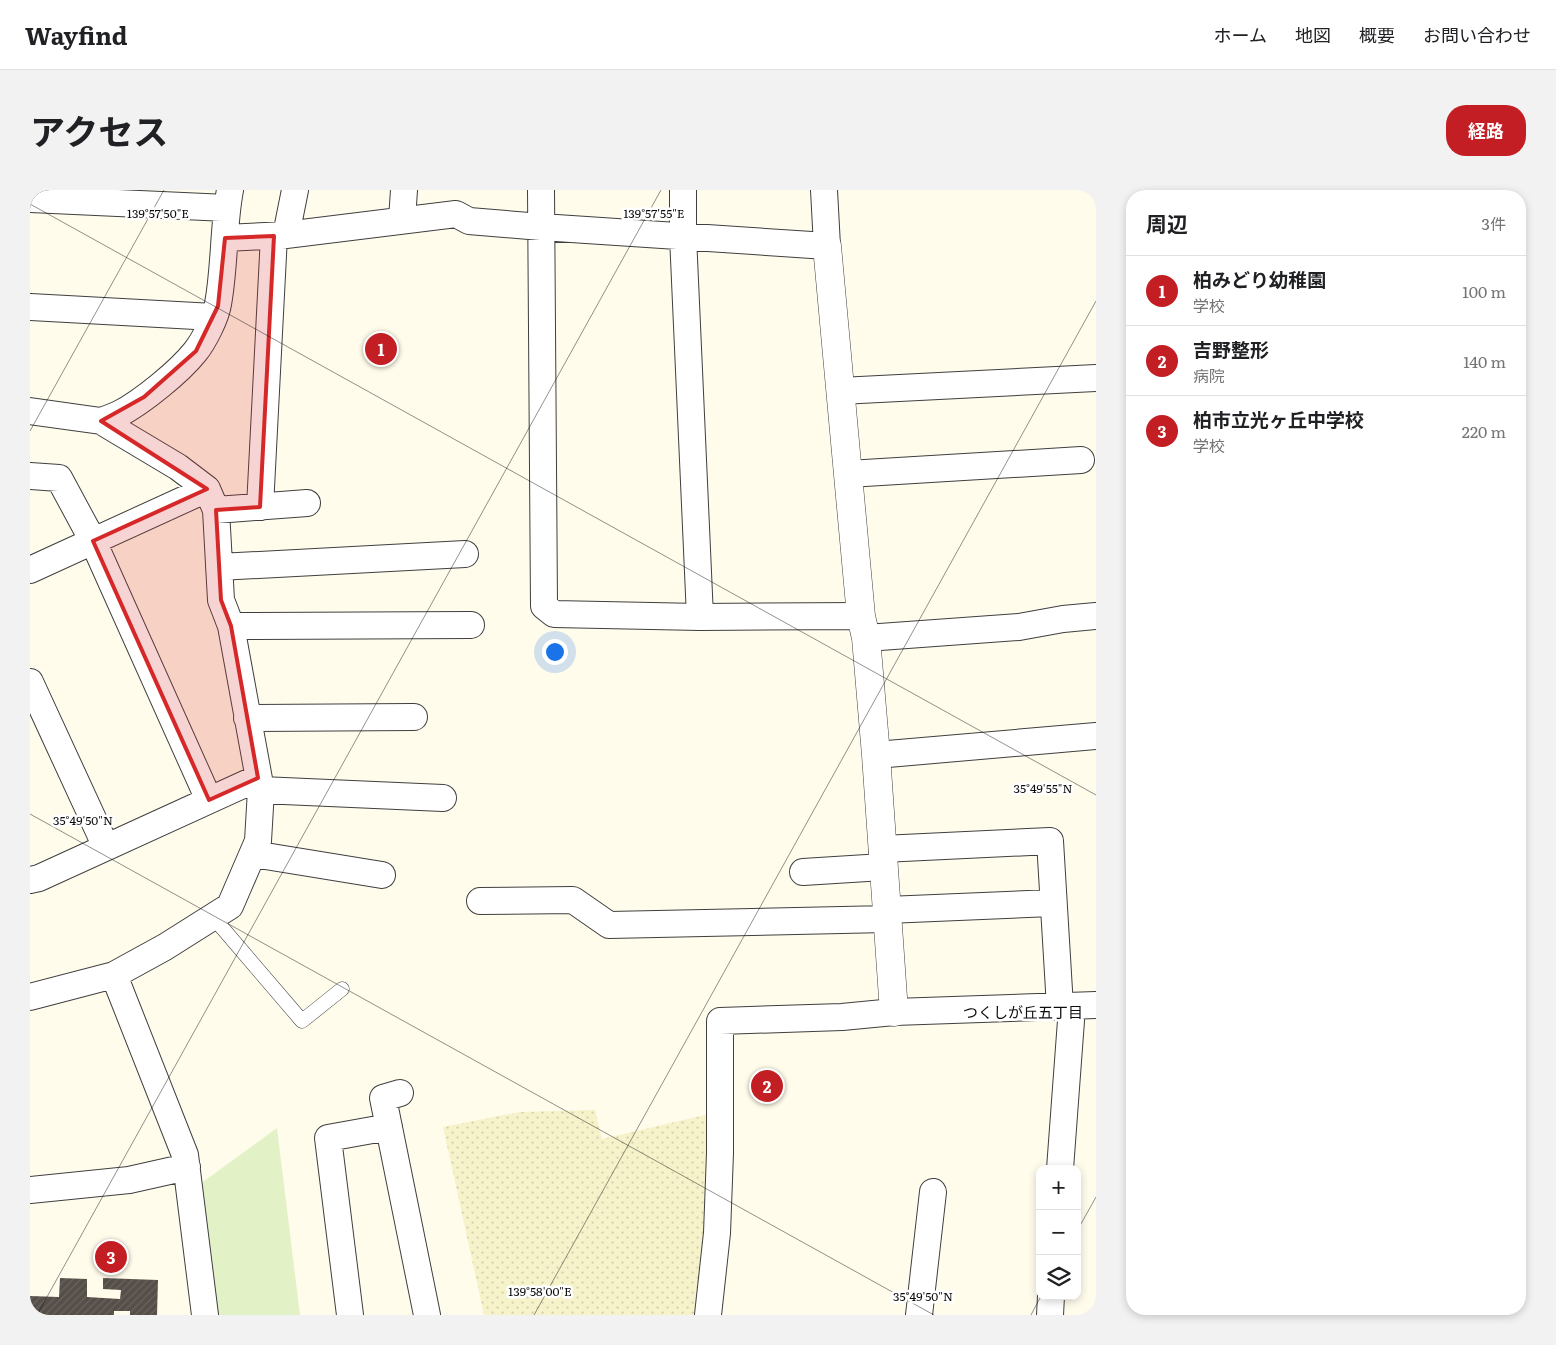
<!DOCTYPE html>
<html lang="ja">
<meta charset="utf-8">
<style>
body{margin:0;font-family:Literata,"Noto Sans JP",serif;background:#f2f2f2;color:#202124}
.controls{position:absolute;right:15px;bottom:15px;display:grid;overflow:hidden;border-radius:10px;box-shadow:0 2px 8px #0003}
.controls button{width:45px;height:45px;display:grid;place-items:center;padding:0;border:0;border-bottom:1px solid #e0e0e0;background:#fff;color:#202124;font:25px sans-serif}
.you{position:absolute;left:524px;top:461px;width:18px;height:18px;margin:-12px;border:4px solid #fff;border-radius:50%;background:#1a73e8;box-shadow:0 0 0 8px #1a73e833}
.badge{display:grid;place-items:center;width:32px;height:32px;border-radius:50%;background:#c31e23;color:#fff;font-size:16px;font-weight:700}
.pin{position:absolute;translate:-50% -50%;border:2px solid #fff;box-shadow:0 1px 5px #0006}
.list{margin:0;padding:0;list-style:none}
h2{display:flex;justify-content:space-between;align-items:center;height:65px;margin:0;padding:0 20px;font-size:21px}
h2 small{font-size:16px;font-weight:400;color:#757577}
.list li{display:grid;grid-template-columns:32px 1fr auto;gap:15px;align-items:center;box-sizing:border-box;height:70px;padding:0 20px;border-top:1px solid #e0e0e0}
.list b{display:block;font-size:19px;white-space:nowrap}
.list p{margin:0;font-size:16px;white-space:nowrap;color:#757577}
.list em{font-size:16px;font-style:normal;color:#757577}
.icon{flex:none;width:28px;height:28px;fill:none;stroke:currentColor;stroke-width:2;stroke-linecap:round;stroke-linejoin:round}
.map{position:relative;flex:none;width:1066px;height:1125px;overflow:hidden;border-radius:20px}
header{display:flex;align-items:center;gap:30px;box-sizing:border-box;height:70px;padding:0 25px;background:#fff;border-bottom:1px solid #e0e0e0}
header strong{font-size:24px}
nav{display:flex;gap:28px;margin-inline-start:auto;font-size:18px}
.intro{display:flex;align-items:center;justify-content:space-between;box-sizing:border-box;height:120px;padding:0 30px}
h1{margin:0;font-size:35px}
.button{padding:12px 22px;border-radius:20px;background:#c31e23;color:#fff;font-size:18px;font-weight:700}
main{display:flex;gap:30px;padding:0 30px}
aside{flex:1;background:#fff;border-radius:20px;box-shadow:0 2px 8px #0003}
.map>svg:first-child{display:block}
.farmland{fill:url(#farmland-dots)}
.pitch{fill:#e2f2c6}
.building{fill:url(#building-hatch)}
.lines{fill:none;stroke-linecap:round;stroke-linejoin:round}
.service-casing{stroke:#3f3f3f;stroke-width:15}
.minor-casing{stroke:#3f3f3f;stroke-width:28}
.tertiary-casing{stroke:#3f3f3f;stroke-width:29}
.service{stroke:#fff;stroke-width:14}
.minor{stroke:#fff;stroke-width:26}
.tertiary{stroke:#fff;stroke-width:28}
.marked{fill:#d62828;fill-opacity:0.2;stroke:#d62828;stroke-width:4;stroke-linejoin:round}
.ticks{fill:none;stroke:#0c0c0c;stroke-width:1;stroke-opacity:0.45}
.labels{text-anchor:middle;dominant-baseline:central;stroke-width:5;stroke-linejoin:round;paint-order:stroke}
.neighbourhood-label{font-size:15px;fill:#0c0c0c;stroke:#fff}
.ticks-label{font-size:12px;text-anchor:middle;fill:#0c0c0c;stroke:#fff;stroke-width:5;stroke-linejoin:round;paint-order:stroke}
</style>
<header>
<strong>Wayfind</strong>
<nav><a>ホーム</a><a>地図</a><a>概要</a><a>お問い合わせ</a></nav>
</header>
<div class="intro"><h1>アクセス</h1><a class="button">経路</a></div>
<main>
<div class="map">
<svg width="1066" height="1125" viewBox="0 0 1066 1125">
<defs>
<pattern id="farmland-dots" width="8" height="8" patternUnits="userSpaceOnUse" patternTransform="scale(1.25)"><rect width="8" height="8" fill="#f6f3cb"/><path d="M2 2h.1M6 6h.1" fill="none" stroke="#d2cfad" stroke-width="1.8" stroke-linecap="round"/></pattern>
<pattern id="building-hatch" width="6" height="6" patternUnits="userSpaceOnUse" patternTransform="scale(1.25)"><rect width="6" height="6" fill="#564e48"/><path d="M-1 1l2-2M0 6l6-6M5 7l2-2" fill="none" stroke="#69635e"/></pattern>
</defs>
<rect width="100%" height="100%" fill="#fffcec"/>
<!-- farmland -->
<path class="farmland" d="M565 920 572 949 679 924V1036L668 1125H454L413 937 489 922Z"/>
<!-- pitch -->
<path class="pitch" d="M247 938 270 1125H185L170 994Z"/>
<!-- building -->
<path class="building" d="M30 1088 57 1089V1107L90 1109 91 1100 73 1099V1088L128 1090 127 1125H100V1121H84V1125H0V1106L29 1107Z"/>
<g class="lines">
<!-- service casing -->
<g class="service-casing">
<path id="service" d="M183 727 272 831 312 799"/>
</g>
<!-- minor casing -->
<g class="minor-casing">
<path id="minor" d="M511 0 514 416 524 424 670 427 831 426
M653 0V46L670 427
M0 9 197 18
M372 30 374 0
M256 45 265 0
M195 48 256 45 426 24 439 31 511 37 797 56 794 0
M0 117 184 127
M810 201 1066 188
M0 221 71 231 148 277 177 299 186 320 191 410 201 436 231 600 228 651 200 716 135 757 84 785 0 807
M71 231C77 229 83 227 89 224 112 212 149 182 165 162 174 151 186 127 188 114 195 76 193 37 200 0
M818 284 1051 270
M0 286 29 288 63 351 179 610
M230 317 244 46
M186 320 277 313
M189 377 435 364
M0 380 177 299
M201 436 441 435
M836 448 989 437 1033 429 1066 426
M0 492 76 657
M217 528 384 527
M846 565 1066 546
M231 600 413 608
M852 659 1020 651 1030 817
M223 664 352 685
M773 682 853 677
M0 690 9 688 228 588
M450 711 543 710 579 735 857 729
M857 720 1022 713
M84 785 155 965 175 1125
M370 903 353 908 397 1125
M1030 979 1042 817
M0 1000 99 990 157 977
M320 1125 298 948 359 937
M678 1125 687 1043 690 963V831L812 827 864 822 1066 815
M889 1125 903 1002
M1020 1125 1021 1106"/>
</g>
<!-- tertiary casing -->
<g class="tertiary-casing">
<path id="tertiary" d="M797 56 831 426 836 448 846 565 864 822"/>
</g>
<!-- service -->
<use href="#service" class="service"/>
<!-- minor -->
<use href="#minor" class="minor"/>
<!-- tertiary -->
<use href="#tertiary" class="tertiary"/>
</g>
<!-- marked area -->
<path class="marked" d="M244 46 230 317 186 320 191 410 201 436 228 588 179 610 63 351 177 299 71 231 114 207 166 161 188 116 195 48Z"/>
<!-- ticks -->
<path class="ticks" d="M0 14 1066 605M0 241 134 0M0 624 904 1125M1047 1041 1066 1007M7 1125 631 0M504 1125 1066 111M1001 1125 1011 1106"/>
<g class="labels">
<!-- neighbourhood labels -->
<g class="neighbourhood-label">
<text x="993" y="821">つくしが丘五丁目</text>
</g>
</g>
<g class="ticks-label">
<text x="128" y="28">139°57'50"E</text>
<text x="624" y="28">139°57'55"E</text>
<text x="1013" y="603">35°49'55"N</text>
<text x="53" y="635">35°49'50"N</text>
<text x="510" y="1106">139°58'00"E</text>
<text x="893" y="1111">35°49'50"N</text>
</g>
</svg>
<div class="controls">
<button>+</button>
<button>−</button>
<button><svg class="icon" aria-label="layers" viewBox="0 0 24 24"><path d="M12 4l9 5-9 5-9-5zM3 14l9 5 9-5"/></svg></button>
</div>
<div class="you"></div>
<div class="pin badge" style="left:351px;top:159px">1</div>
<div class="pin badge" style="left:737px;top:896px">2</div>
<div class="pin badge" style="left:81px;top:1067px">3</div>
</div>
<aside>
<h2>周辺<small>3件</small></h2>
<ul class="list">
<li><span class="badge">1</span><div><b>柏みどり幼稚園</b><p>学校</p></div><em>100 m</em></li>
<li><span class="badge">2</span><div><b>吉野整形</b><p>病院</p></div><em>140 m</em></li>
<li><span class="badge">3</span><div><b>柏市立光ヶ丘中学校</b><p>学校</p></div><em>220 m</em></li>
</ul>
</aside>
</main>
